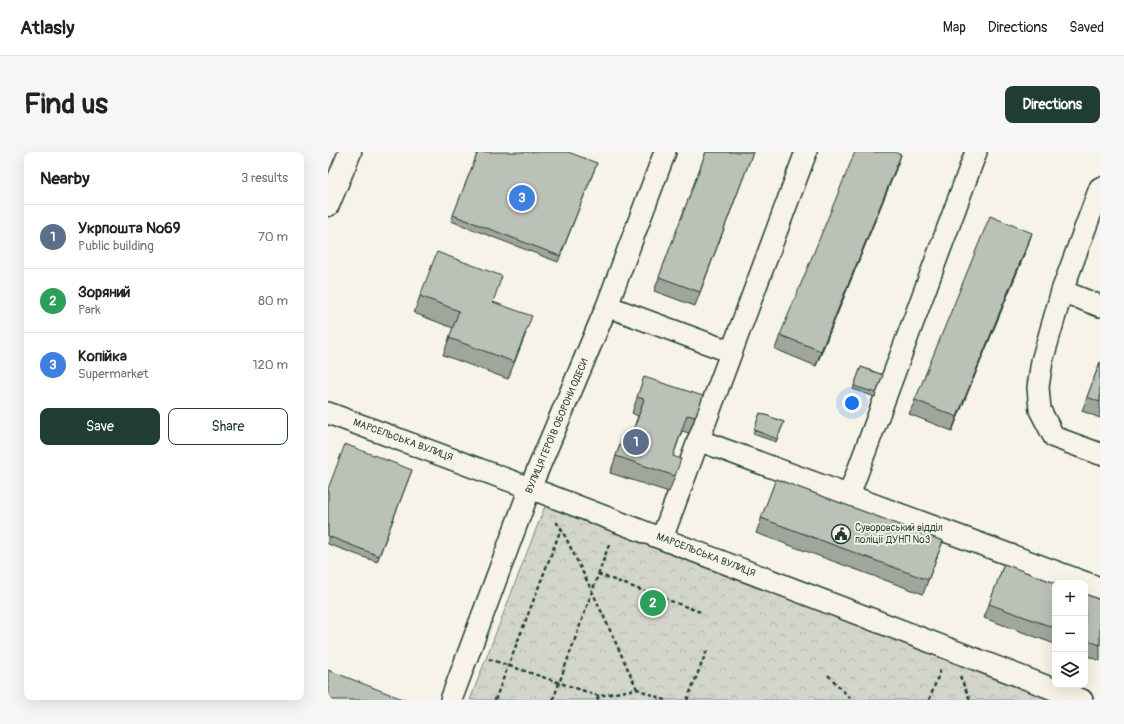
<!DOCTYPE html>
<meta charset="utf-8">
<style>
body{margin:0;font-family:Pangolin,sans-serif;background:#f6f6f6;color:#202124}
.controls{position:absolute;right:12px;bottom:12px;display:grid;overflow:hidden;border-radius:8px;box-shadow:0 4px 16px #0002}
.controls button{width:36px;height:36px;display:grid;place-items:center;padding:0;border:0;border-bottom:1px solid #e0e0e0;background:#fff;color:#202124;font:20px sans-serif}
.you{position:absolute;left:524px;top:251px;width:14px;height:14px;margin:-10px;border:3px solid #fff;border-radius:50%;background:#1a73e8;box-shadow:0 0 0 6px #1a73e833}
.badge{display:grid;place-items:center;width:26px;height:26px;border-radius:50%;background:#1f3d34;color:#fff;font-size:13px;font-weight:700}
.pin{position:absolute;translate:-50% -50%;border:2px solid #fff;box-shadow:0 1px 4px #0006}
.list{margin:0;padding:0;list-style:none}
h2{display:flex;justify-content:space-between;align-items:center;height:52px;margin:0;padding:0 16px;font-size:17px}
h2 small{font-size:13px;font-weight:400;color:#757577}
.list li{display:grid;grid-template-columns:26px 1fr auto;gap:12px;align-items:center;box-sizing:border-box;height:64px;padding:0 16px;border-top:1px solid #e0e0e0}
.list b{display:block;font-size:15px;white-space:nowrap}
.list p{margin:0;font-size:13px;white-space:nowrap;color:#757577}
.list em{font-size:13px;font-style:normal;color:#757577}
.actions{display:flex;gap:8px;padding:12px 16px}
.actions a{flex:1;padding:9px 0;border:1px solid #1f3d34;border-radius:8px;text-align:center;font-size:14px;color:#1f3d34}
.actions .main{background:#1f3d34;color:#fff}
.icon{flex:none;width:22px;height:22px;fill:none;stroke:currentColor;stroke-width:2;stroke-linecap:round;stroke-linejoin:round}
.map{position:relative;flex:none;width:772px;height:548px;overflow:hidden;border-radius:8px}
header{display:flex;align-items:center;gap:24px;box-sizing:border-box;height:56px;padding:0 20px;background:#fff;border-bottom:1px solid #e0e0e0}
header strong{font-size:19px}
nav{display:flex;gap:22px;margin-inline-start:auto;font-size:14px}
.intro{display:flex;align-items:center;justify-content:space-between;box-sizing:border-box;height:96px;padding:0 24px}
h1{margin:0;font-size:28px}
.button{padding:10px 18px;border-radius:8px;background:#1f3d34;color:#fff;font-size:14px;font-weight:700}
main{display:flex;gap:24px;padding:0 24px}
aside{flex:1;background:#fff;border-radius:8px;box-shadow:0 4px 16px #0002}
.map>svg:first-child{display:block}
.park{fill:url(#park-crowns);stroke:#79897f}
.lines{fill:none;stroke-linecap:round;stroke-linejoin:round}
.minor-casing{stroke:#1f3d34;stroke-width:24}
.major-casing{stroke:#1f3d34;stroke-width:25}
.path{stroke:#1f3d34;stroke-width:2.5;stroke-dasharray:4 3;stroke-linecap:butt}
.minor{stroke:#f7f3e8;stroke-width:21}
.major{stroke:#f7f3e8;stroke-width:22}
.wall{fill:#a1a69d;stroke:#1f3d34}
.shaded-wall{fill:#83877f;stroke:#1f3d34}
.building{fill:#bbc1b6;stroke:#1f3d34}
.labels{text-anchor:middle;dominant-baseline:central;stroke-width:3.5;stroke-linejoin:round;paint-order:stroke}
.street-label{font-size:10px;fill:#1f3d34;stroke:#f7f3e8}
.poi-label{font-size:10px;fill:#1f3d34;stroke:#f7f3e8;text-anchor:start}
</style>
<header>
<strong>Atlasly</strong>
<nav><a>Map</a><a>Directions</a><a>Saved</a></nav>
</header>
<div class="intro"><h1>Find us</h1><a class="button">Directions</a></div>
<main>
<aside>
<h2>Nearby<small>3 results</small></h2>
<ul class="list">
<li><span class="badge" style="background:#5c6f8a">1</span><div><b>Укрпошта №69</b><p>Public building</p></div><em>70 m</em></li>
<li><span class="badge" style="background:#2e9e5b">2</span><div><b>Зоряний</b><p>Park</p></div><em>80 m</em></li>
<li><span class="badge" style="background:#3f7fe0">3</span><div><b>Копійка</b><p>Supermarket</p></div><em>120 m</em></li>
</ul>
<div class="actions"><a class="main">Save</a><a>Share</a></div>
</aside>
<div class="map">
<svg width="772" height="548" viewBox="0 0 772 548">
<defs>
<pattern id="park-crowns" width="20" height="18" patternUnits="userSpaceOnUse"><rect width="20" height="18" fill="#d3d5ca"/><path d="M2 6a3 3 0 1 1 6 0M12 15a3 3 0 1 1 6 0" fill="none" stroke="#b5b8ae"/></pattern>
</defs>
<rect width="100%" height="100%" fill="#f7f3e8"/>
<filter id="ink" filterUnits="userSpaceOnUse"><feTurbulence type="fractalNoise" baseFrequency=".025" numOctaves="2"/><feDisplacementMap in="SourceGraphic" scale="8" xChannelSelector="R" yChannelSelector="G"/><feConvolveMatrix kernelMatrix="1 2 1 2 8 2 1 2 1" color-interpolation-filters="sRGB"/></filter>
<g filter="url(#ink)">
<!-- park -->
<path class="park" d="M217 354 724 548H142Z"/>
<g class="lines">
<!-- minor casing -->
<g class="minor-casing">
<path id="minor" d="M772 36 734 139 714 209 710 235 712 258 726 285 772 302
M734 139 772 154
M279 154 403 200
M0 261 202 336 754 548
M370 288 772 436
M521 343 648 0
M334 386 478 0
M123 548 202 336 279 154 337 0"/>
</g>
<!-- major casing -->
<g class="major-casing">
<path id="major" d="M0 53 22 0"/>
</g>
<!-- path -->
<path class="path" d="M228 370 233 376 264 439 309 537
M270 422 375 461
M161 507 271 544
M500 523 524 548
M632 524 642 548
M167 548 233 377
M225 548 282 390
M269 548 271 544 309 537 337 548
M359 548 380 496
M601 548 613 517"/>
<!-- minor -->
<use href="#minor" class="minor"/>
<!-- major -->
<use href="#major" class="major"/>
</g>
<!-- wall -->
<path class="wall" d="M150 0 269 11 230 110 123 69Z
M378 0H425L367 154 326 139Z
M568 17 488 214 447 197 452 183Z
M699 96 624 279 581 262 587 248Z
M92 144 165 150 198 181 180 227 115 203 125 176 86 161Z
M772 210V266L754 259Z
M533 215 555 223 547 245 525 237Z
M316 225 367 265 361 281 354 279 345 304 347 324 341 340 282 321 295 284 302 286 310 264 304 261Z
M432 261 456 270 448 290 425 282Z
M84 318 49 410 0 392V337Z
M448 327 615 389 595 442 428 381Z
M676 412 727 431V492L656 466Z
M757 442 772 448V509L757 503Z"/>
<!-- shaded-wall -->
<path class="shaded-wall" d="M573 3 568 17 488 214 493 199Z
M704 81 699 96 624 279 629 265Z"/>
<!-- building -->
<path class="building" d="M150 0H240L269 11 232 104 125 63Z
M378 0H425L372 140 331 125Z
M527 0H567L573 3 493 199 452 183Z
M662 64 704 81 629 265 587 248Z
M109 100 174 124 165 150 204 164 186 210 121 186 131 159 92 144Z
M772 210V250L759 245Z
M533 215 555 223 548 241 526 234Z
M316 225 375 244 367 265 359 263 345 304 353 307 347 324 288 304 295 284 303 287 316 247 309 245Z
M432 261 456 270 449 287 426 278Z
M17 292 84 318 51 404 0 384V337Z
M448 327 615 389 600 428 433 366Z
M676 412 727 431V476L661 452Z
M757 442 772 448V493L757 487Z
M0 518 77 548H0Z"/>
</g>
<!-- icons -->
<defs>
<g id="civic-ring" transform="scale(1)"><circle r="9.5" fill="#f7f3e8" stroke="#1f3d34" stroke-width="1.5"/><path d="M-.6-6.5H3V-4.5H.6V-3L4-1V1h2V6H-6V1h2V-1L-.6-3ZM-1.2 2.5V6h2.4V2.5Z" fill="#1f3d34"/></g>
</defs>
<g fill-rule="evenodd">
<use href="#civic-ring" x="513" y="382"/>
</g>
<g class="labels">
<!-- street labels -->
<g class="street-label">
<text transform="translate(229 274) rotate(-67)">ВУЛИЦЯ ГЕРОЇВ ОБОРОНИ ОДЕСИ</text>
<text transform="translate(75 288) rotate(20)">МАРСЕЛЬСЬКА ВУЛИЦЯ</text>
<text transform="translate(378 403) rotate(21)">МАРСЕЛЬСЬКА ВУЛИЦЯ</text>
</g>
<!-- poi labels -->
<g class="poi-label">
<text x="527" y="376">Суворовський відділ<tspan x="527" dy="12">поліції ДУНП №3</tspan></text>
</g>
</g>
</svg>
<div class="controls">
<button>+</button>
<button>−</button>
<button><svg class="icon" aria-label="layers" viewBox="0 0 24 24"><path d="M12 4l9 5-9 5-9-5zM3 14l9 5 9-5"/></svg></button>
</div>
<div class="you"></div>
<div class="pin badge" style="left:308px;top:290px;background:#5c6f8a">1</div>
<div class="pin badge" style="left:325px;top:451px;background:#2e9e5b">2</div>
<div class="pin badge" style="left:194px;top:46px;background:#3f7fe0">3</div>
</div>
</main>
